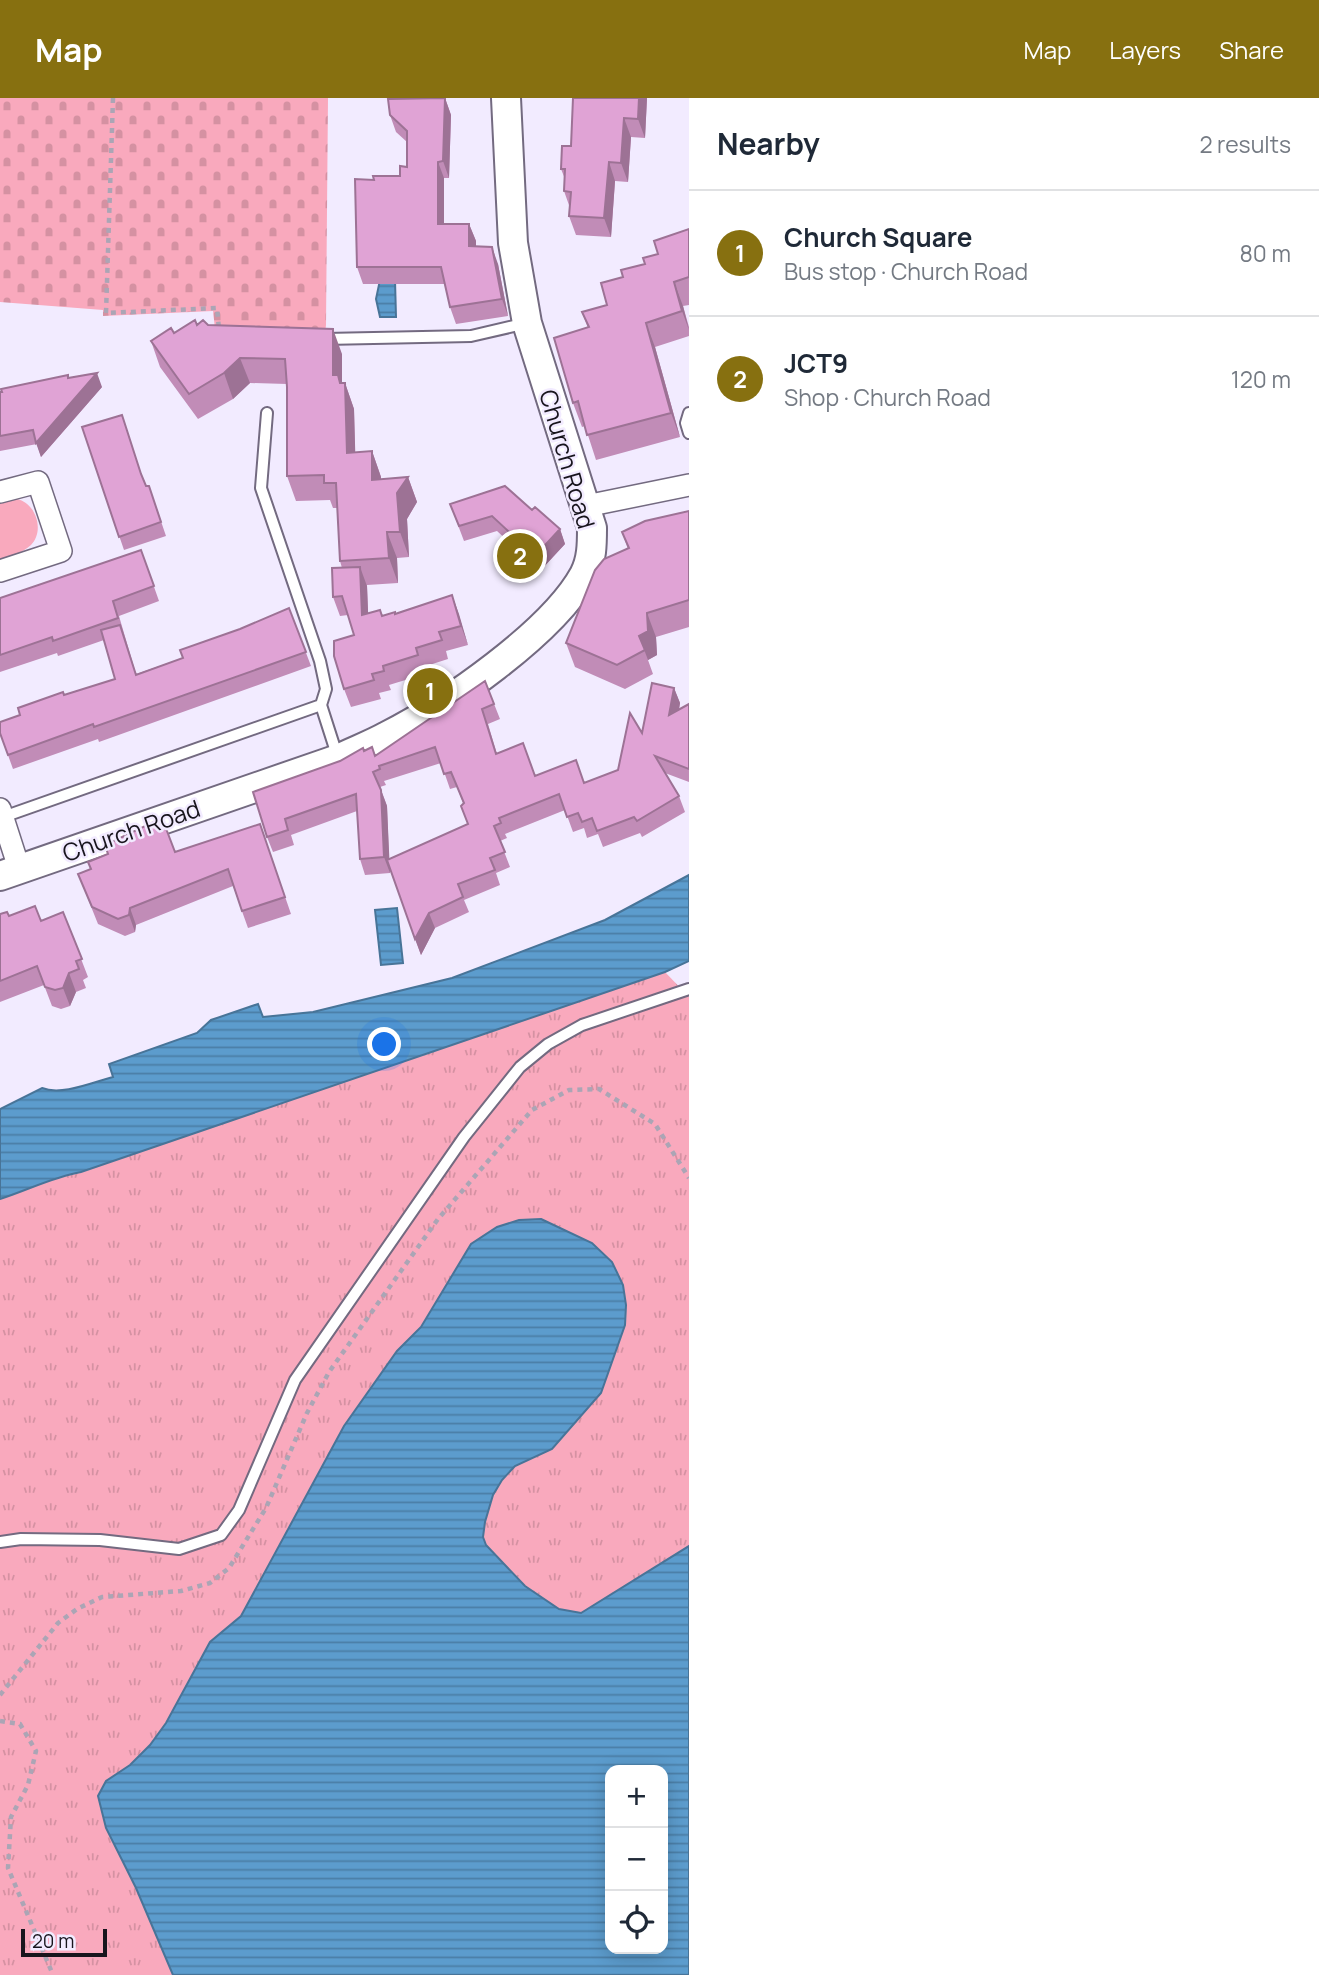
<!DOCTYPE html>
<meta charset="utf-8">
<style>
body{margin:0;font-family:Manrope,sans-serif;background:#f6f6f7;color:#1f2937}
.controls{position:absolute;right:21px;bottom:21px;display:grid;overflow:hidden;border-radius:14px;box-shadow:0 4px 18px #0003}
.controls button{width:63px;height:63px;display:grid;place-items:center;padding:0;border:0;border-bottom:2px solid #e0e1e3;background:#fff;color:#1f2937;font:35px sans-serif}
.scale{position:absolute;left:21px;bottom:18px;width:86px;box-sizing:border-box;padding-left:7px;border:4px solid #18151d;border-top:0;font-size:19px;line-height:24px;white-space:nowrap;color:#18151d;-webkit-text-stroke:5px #f2ebff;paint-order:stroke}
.you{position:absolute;left:385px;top:947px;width:24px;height:24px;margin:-18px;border:5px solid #fff;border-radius:50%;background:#1a73e8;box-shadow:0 0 0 10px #1a73e833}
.badge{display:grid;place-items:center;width:46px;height:46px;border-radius:50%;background:#877010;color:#fff;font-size:23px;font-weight:700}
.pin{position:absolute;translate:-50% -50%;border:4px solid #fff;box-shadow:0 2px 7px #0006}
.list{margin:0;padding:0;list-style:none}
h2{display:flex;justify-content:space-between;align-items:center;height:91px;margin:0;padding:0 28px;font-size:30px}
h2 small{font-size:23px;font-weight:400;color:#747a83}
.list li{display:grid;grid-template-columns:46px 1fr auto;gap:21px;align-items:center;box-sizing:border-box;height:126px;padding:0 28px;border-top:2px solid #e0e1e3}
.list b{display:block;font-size:26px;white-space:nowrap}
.list p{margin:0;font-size:23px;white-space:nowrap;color:#747a83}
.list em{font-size:23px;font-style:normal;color:#747a83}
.icon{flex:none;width:38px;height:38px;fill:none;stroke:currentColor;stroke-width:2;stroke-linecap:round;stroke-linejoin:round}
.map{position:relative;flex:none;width:689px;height:1877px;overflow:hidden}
header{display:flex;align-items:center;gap:42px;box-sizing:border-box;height:98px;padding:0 35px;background:#877010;color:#fff}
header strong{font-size:33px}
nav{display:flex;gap:38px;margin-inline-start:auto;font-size:24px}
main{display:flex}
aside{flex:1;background:#fff}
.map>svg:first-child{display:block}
.grass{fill:#f9a9bd}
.cemetery{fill:url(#cemetery-stones)}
.park{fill:url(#park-tufts);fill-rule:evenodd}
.water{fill:url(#water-rules);stroke:#487498;stroke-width:2;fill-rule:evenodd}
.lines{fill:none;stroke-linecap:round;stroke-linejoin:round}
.service-casing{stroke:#736a80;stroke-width:14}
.minor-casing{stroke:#736a80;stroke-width:24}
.tertiary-casing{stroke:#736a80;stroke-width:32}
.path{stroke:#aba5b5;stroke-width:4.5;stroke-dasharray:5 5;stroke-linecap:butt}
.service{stroke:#fff;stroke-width:10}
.minor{stroke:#fff;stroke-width:21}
.tertiary{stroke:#fff;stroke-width:28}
.wall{fill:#c18cb7;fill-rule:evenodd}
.shaded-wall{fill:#9d7295}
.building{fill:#e0a3d5;stroke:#9d7295;stroke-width:2}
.labels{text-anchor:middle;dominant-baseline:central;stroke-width:5;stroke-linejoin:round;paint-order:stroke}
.street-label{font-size:24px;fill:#18151d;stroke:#f2ebff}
</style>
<header>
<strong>Map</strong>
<nav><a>Map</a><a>Layers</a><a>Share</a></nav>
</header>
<main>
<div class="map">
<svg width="689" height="1877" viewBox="0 0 689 1877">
<defs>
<pattern id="cemetery-stones" width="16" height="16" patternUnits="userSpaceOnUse" patternTransform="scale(1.75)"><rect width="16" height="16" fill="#f9a9bd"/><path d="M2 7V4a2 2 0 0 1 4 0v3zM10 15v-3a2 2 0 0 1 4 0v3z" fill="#d591a2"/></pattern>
<pattern id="park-tufts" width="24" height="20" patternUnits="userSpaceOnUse" patternTransform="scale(1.75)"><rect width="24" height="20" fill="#f9a9bd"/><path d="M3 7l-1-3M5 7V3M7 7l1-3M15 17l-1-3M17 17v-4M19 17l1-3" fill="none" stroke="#d591a2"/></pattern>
<pattern id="water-rules" width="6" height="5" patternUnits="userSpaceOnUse" patternTransform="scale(1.75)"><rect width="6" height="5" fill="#5c9ccd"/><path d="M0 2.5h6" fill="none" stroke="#4b7ea6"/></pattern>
</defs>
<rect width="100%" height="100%" fill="#f2ebff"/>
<!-- grass -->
<path class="grass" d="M0 401C5 401 12 400 17 401 36 405 45 433 31 447 22 455 11 458 0 461Z"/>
<!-- cemetery -->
<path class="cemetery" d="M0 0H328L326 227 323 251 217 248 213 213 103 218V212L0 204Z"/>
<!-- park -->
<path class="park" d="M665 874 689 899V1877H0V1096ZM610 1672H663V1851H610Z"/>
<!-- water -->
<path class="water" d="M380 182H395L396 219H380L376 201Z
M689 777V863L665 874 81 1074C53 1079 28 1092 0 1101V1011L42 990C62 998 93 984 113 979L109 966 197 935 211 922 258 906 263 919 313 914 452 880 605 822Z
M397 810 403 865 381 867 375 812Z
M541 1121 592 1145 612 1164 623 1187 626 1207 625 1227 601 1295 552 1351 515 1368 502 1382 493 1397 485 1424 483 1439 486 1447 525 1488 559 1511 581 1515 689 1448V1877H173L136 1790 106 1730 98 1698 106 1683 130 1667 150 1647 166 1625 210 1544 241 1518 344 1328 397 1253 421 1229 471 1146 497 1129 519 1122ZM610 1672H663V1851H610Z"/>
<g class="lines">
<!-- service casing -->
<g class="service-casing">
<path id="service" d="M325 241 471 238 527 225
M267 315 261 390 320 563 326 591 321 607
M689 315 686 325 689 335
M3 719 321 607 338 660
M0 1444 21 1441 100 1442 179 1451 221 1437 239 1412 295 1282 464 1039 520 969 548 946 582 927 689 891"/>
</g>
<!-- minor casing -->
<g class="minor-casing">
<path id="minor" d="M0 394 38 384 61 453 0 473
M586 408 689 387
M0 711 19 770"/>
</g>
<!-- tertiary casing -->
<g class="tertiary-casing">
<path id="tertiary" d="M0 778 338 661C354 653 371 647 387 638 446 608 552 535 584 477 592 462 592 446 592 430L527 225 513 145 506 0"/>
</g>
<!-- path -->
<path class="path" d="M113 0 106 215 217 210 219 231
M0 1597 58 1525 77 1511 102 1499 181 1493 210 1485 229 1470 266 1410 307 1315 329 1274 438 1121 532 1012 569 992 599 991 655 1026 689 1080
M0 1623 20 1626 36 1653 28 1687 11 1719 8 1770 53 1877"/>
<!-- service -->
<use href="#service" class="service"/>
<!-- minor -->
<use href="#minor" class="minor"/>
<!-- tertiary -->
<use href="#tertiary" class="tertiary"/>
</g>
<!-- wall -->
<path class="wall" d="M445 0 451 17 449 80H444V126H469L476 143V148L498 166 508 218 456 226 450 209 445 186H363L357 169 374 82 400 78 407 69V44L396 34 390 17Z
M573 0H647L645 40 631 39 628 84 615 83 611 139 576 137 569 118 570 110 564 93 565 81 561 71 571 48Z
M689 131V207L683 208 689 229V238L655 249 680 339 596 362 585 328 582 329 573 305 588 230 582 214 607 207 623 179 645 166Z
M208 227 342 256V285H345L354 311 355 355 372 353 381 379V381L408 379 417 404 407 421 409 459 397 460 398 485 367 487 368 516 382 518 395 516 452 497 468 547 446 553 448 561 423 569 425 576 389 587 391 592 379 595 381 601 351 609 344 591 354 537 348 517 340 518 333 499 342 470 340 463 337 410H333L330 402 296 403 287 378V286L250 285 233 301 198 321 160 269 151 243 174 235Z
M69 280 102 289 41 359 37 346 0 353V294Z
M82 329 144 382 146 388H149L166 438 124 452Z
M450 406 532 412 560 431 565 446 540 473 497 433 464 443Z
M689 413V529L656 539 657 557 648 562 653 576 625 591 575 569 566 545 628 451 622 434Z
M141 452 159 503 119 518 136 576 183 560 240 531 289 510 311 568 99 644 98 641 13 671 0 635 20 617 64 597 115 581 104 542 58 558 57 555 0 574V500Z
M485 583 500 621 488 626 497 656 535 678 584 685 618 672 674 590 680 605 679 612 689 606V684L665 675 679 698 685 714 642 739 640 735 603 749 598 736 587 740 584 730 573 734 565 712 505 736 507 740 500 743 510 769 496 775 500 787 464 802 469 814 435 830 421 857 390 769V775L365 777 360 761 357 713 291 737 294 747 273 754 267 739 340 663 364 653 375 658ZM441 665 450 691 457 689 463 705 468 726 389 761 387 708 380 689 386 687 384 683Z
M260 726 291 816 248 830 233 788 136 827 135 834 125 838 98 826 78 776 91 771 108 756 105 747 175 754Z
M63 814 88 879 83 882 86 890 76 894 70 908 61 911 52 908 44 887 0 904V816L41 823Z"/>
<!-- shaded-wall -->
<path class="shaded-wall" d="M445 0 451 17 449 80 443 63Z
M639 0H647L645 40 638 21Z
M624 20 631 39 628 84 621 65Z
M438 64 444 80V143L438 126Z
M609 64 615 83 611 139 604 120Z
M469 126 476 143V165L469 148Z
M492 149 498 166 508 218 502 201Z
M674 184 683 208 689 232 682 213Z
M646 225 655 249 680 339 671 315Z
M333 231 342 256V287L345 285 354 311 356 380 347 355 333 277Z
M240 260 250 285 233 301 224 275Z
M97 275 102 289 41 359 36 345Z
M372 353 381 379V407L372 382Z
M408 379 417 404 407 421 409 459 400 434 397 395Z
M560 431 565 446 540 473 535 458Z
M387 434 397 460 398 485 389 460Z
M360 469 367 488 369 536 362 517Z
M452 497 459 516 468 547 461 528Z
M647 515 656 539 657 557 648 562 639 538Z
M674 590 680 605 675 633 669 617Z
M381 692 387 708 390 775 384 759Z
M130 810 136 827 135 834 129 817Z
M429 815 435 830 421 857 415 841Z
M69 875 76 894 70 908 63 890Z"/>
<!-- building -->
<path class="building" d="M445 0 443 63 438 64V126H469V148L492 149 502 201 450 209 441 169H357L355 81 374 82 373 78H400V68L407 69V33L390 17 388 1Z
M573 0H639L638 21 624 20 621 65 609 64 604 120 569 118 571 94 564 93 565 71H561L562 48H571Z
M689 131V179L674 184 682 213 646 225 671 315 587 337 578 303 573 305 554 240 589 229 582 214 607 207 601 185 623 179 621 172 645 166 643 160 658 156 654 143Z
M195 222 197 227 203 222 208 227 333 231V277H338L340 285H345L347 355 372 353V382L408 379 397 395 400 434H387L389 460 340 463 336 385H324V377L287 378V289L285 261 240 260 224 275 189 296 151 243 171 230 174 235Z
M97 275 36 345 33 332 0 338V294H2L1 291 68 277V280Z
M122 317 141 376 146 388H149L161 424 119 439 82 329Z
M505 388 532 412 535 409 560 431 535 458 492 418 459 428 450 406Z
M689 413V502L647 515 648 533 639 538 645 552 617 567 566 545 595 472 604 461 629 450 622 434 645 423Z
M141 452 154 488 113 503 118 520 53 543 52 539 0 557V500Z
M360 469 362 517 380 512 382 518 395 514V516L452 497 461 528 439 534 442 542 416 550 418 557 383 568 384 573 372 576 374 582 344 591 334 558V543L354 537 342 498 333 499 332 470Z
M289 510 306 554 94 629 93 626 8 657 0 635V624L20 617 18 610 63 594 64 597 115 581 101 532 120 527 136 577 183 560 180 552 240 531Z
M485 583 494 606 482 611 496 656 523 645 535 678 576 662 584 685 618 672 630 615 642 635 652 585 674 590 669 617 689 606V671L655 658 679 698 637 723 634 719 597 733 592 720 582 724 578 715 567 719 559 696 499 720 501 725 494 728 505 754 490 760 495 772 458 786 463 799 429 815 415 841 387 762 468 726 461 708 464 705 451 674 444 676 435 649 379 668 380 671 373 674 381 692 384 759 360 761 356 696 285 721 288 732 267 739 253 694 340 663 363 650 364 653 372 649 375 658Z
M162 720 175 754 260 726 285 799 242 813 228 771 130 810 129 817 118 821 92 809 78 776 91 771 88 764 108 756 105 747Z
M35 808 41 823 63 814 82 861 76 863 79 871 69 875 63 890 55 892 45 889 37 868 0 883V816L7 814 9 818Z"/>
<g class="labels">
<!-- street labels -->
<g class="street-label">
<text transform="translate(568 361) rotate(74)">Church Road</text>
<text transform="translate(131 732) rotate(-19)">Church Road</text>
</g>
</g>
</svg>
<div class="controls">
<button>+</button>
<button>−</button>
<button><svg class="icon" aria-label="locate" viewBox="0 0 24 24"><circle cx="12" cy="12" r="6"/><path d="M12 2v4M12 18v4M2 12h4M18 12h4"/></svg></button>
</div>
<div class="scale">20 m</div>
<div class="you"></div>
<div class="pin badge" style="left:430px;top:593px">1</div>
<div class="pin badge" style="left:520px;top:458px">2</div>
</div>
<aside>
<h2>Nearby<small>2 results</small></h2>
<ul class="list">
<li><span class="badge">1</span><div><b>Church Square</b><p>Bus stop · Church Road</p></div><em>80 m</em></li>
<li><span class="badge">2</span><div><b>JCT9</b><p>Shop · Church Road</p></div><em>120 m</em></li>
</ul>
</aside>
</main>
